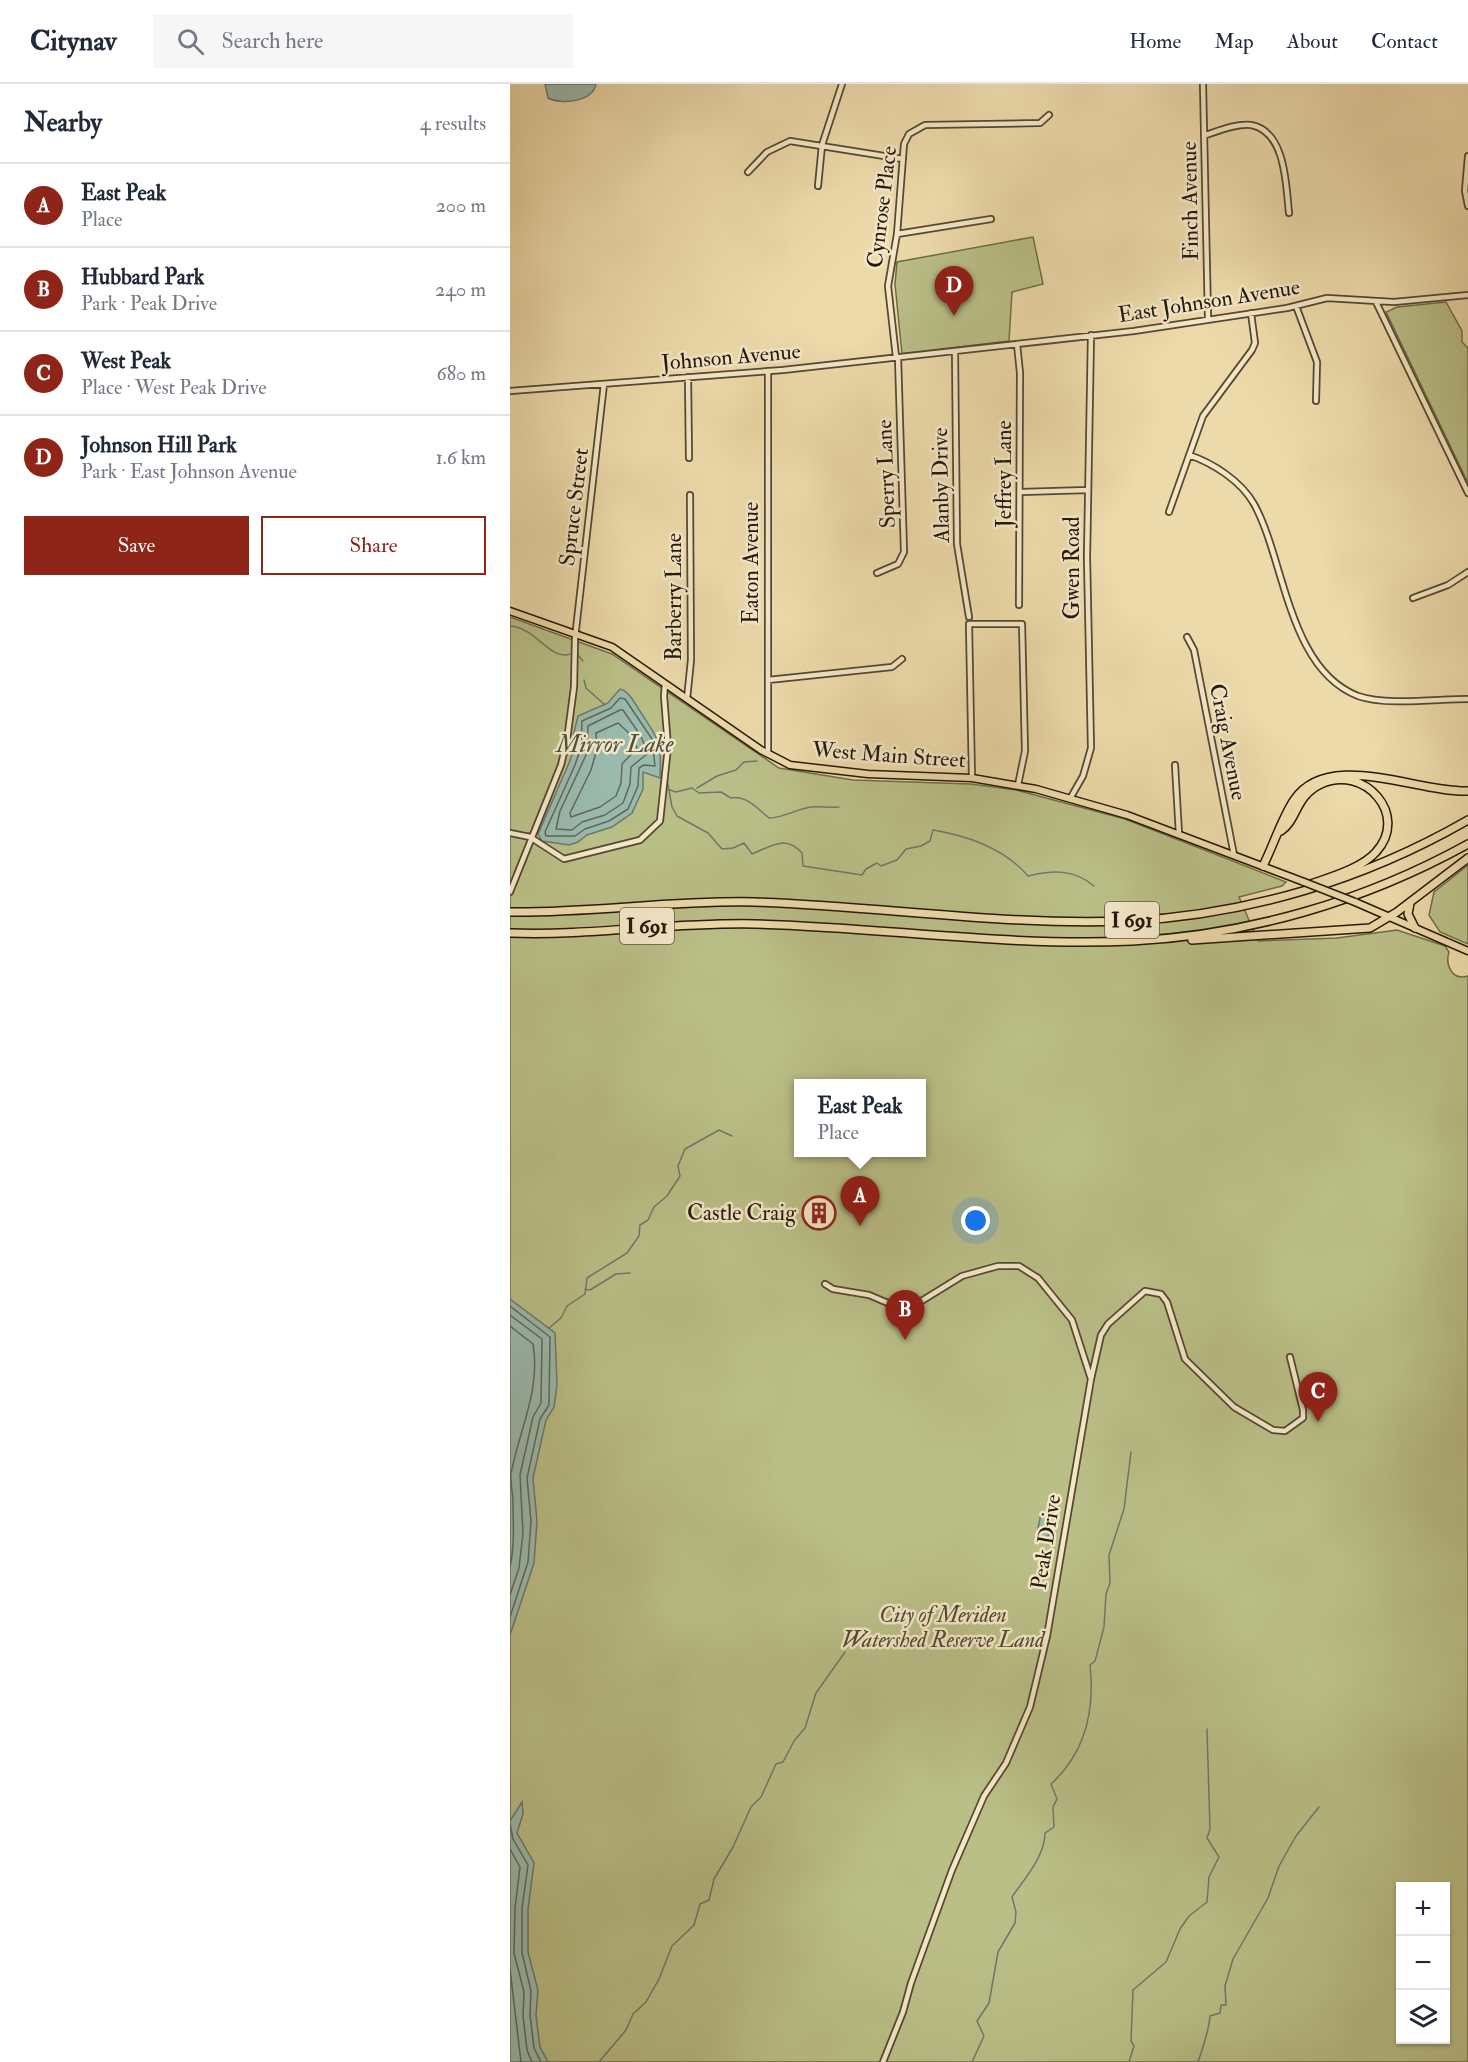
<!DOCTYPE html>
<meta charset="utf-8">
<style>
body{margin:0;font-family:"IM FELL Double Pica",serif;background:#f6f6f7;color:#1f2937}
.controls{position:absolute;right:18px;bottom:18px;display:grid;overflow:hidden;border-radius:0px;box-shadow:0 2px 4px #0004}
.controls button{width:54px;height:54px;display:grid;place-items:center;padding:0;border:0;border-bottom:2px solid #e0e1e3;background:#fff;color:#1f2937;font:30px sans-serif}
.you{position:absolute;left:466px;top:1137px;width:21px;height:21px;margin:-15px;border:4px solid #fff;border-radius:50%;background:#1a73e8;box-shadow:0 0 0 9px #1a73e833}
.badge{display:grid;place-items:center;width:39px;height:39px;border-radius:50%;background:#8f2418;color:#fff;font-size:20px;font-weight:700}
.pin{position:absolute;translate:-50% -50px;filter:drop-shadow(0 2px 3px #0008)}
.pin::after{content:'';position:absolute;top:32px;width:21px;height:18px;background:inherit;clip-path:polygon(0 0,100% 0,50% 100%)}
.popup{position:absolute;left:284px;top:995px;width:132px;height:78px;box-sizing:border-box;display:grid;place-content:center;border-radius:0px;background:#fff;filter:drop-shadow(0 2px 4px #0005);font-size:20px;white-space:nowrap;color:#747a83}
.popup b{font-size:22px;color:#1f2937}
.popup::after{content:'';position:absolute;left:50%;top:100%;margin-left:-12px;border:12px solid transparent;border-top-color:#fff}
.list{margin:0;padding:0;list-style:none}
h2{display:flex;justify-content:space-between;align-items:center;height:78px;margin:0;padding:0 24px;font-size:26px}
h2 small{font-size:20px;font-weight:400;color:#747a83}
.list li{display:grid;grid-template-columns:39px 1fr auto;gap:18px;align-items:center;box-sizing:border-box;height:84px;padding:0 24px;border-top:2px solid #e0e1e3}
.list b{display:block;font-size:22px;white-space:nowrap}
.list p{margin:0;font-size:20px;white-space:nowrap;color:#747a83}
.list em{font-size:20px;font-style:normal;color:#747a83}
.actions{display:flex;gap:12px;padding:18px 24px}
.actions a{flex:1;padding:14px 0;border:2px solid #8f2418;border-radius:0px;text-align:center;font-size:21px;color:#8f2418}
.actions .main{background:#8f2418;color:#fff}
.icon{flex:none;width:33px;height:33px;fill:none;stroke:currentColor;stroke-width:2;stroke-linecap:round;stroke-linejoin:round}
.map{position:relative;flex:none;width:958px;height:1978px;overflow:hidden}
header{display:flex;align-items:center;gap:36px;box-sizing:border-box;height:84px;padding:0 30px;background:#fff;border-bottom:2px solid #e0e1e3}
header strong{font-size:28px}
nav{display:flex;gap:33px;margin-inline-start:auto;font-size:21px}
.search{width:420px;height:54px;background:#f6f6f7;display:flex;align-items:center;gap:15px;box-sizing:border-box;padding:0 21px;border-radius:0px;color:#747a83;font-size:22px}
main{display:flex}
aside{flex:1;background:#fff}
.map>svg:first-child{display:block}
.green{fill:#babf87;stroke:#6f6c48;stroke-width:1.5;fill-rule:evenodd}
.water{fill:#9abaae;stroke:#6b796c;stroke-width:1.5}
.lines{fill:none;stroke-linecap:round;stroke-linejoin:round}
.shore{stroke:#5f695c;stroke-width:1.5}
.stream{stroke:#6b796c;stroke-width:1.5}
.minor-casing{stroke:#564831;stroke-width:8}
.major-casing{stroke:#241809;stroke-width:9}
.highway-casing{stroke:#241809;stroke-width:10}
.minor{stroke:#f3e7c8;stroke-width:4.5}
.major{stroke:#eddaaa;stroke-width:6}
.highway{stroke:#eddaaa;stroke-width:7}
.major-bridge-casing{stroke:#241809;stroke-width:9;stroke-linecap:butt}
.major-bridge{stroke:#eddaaa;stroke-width:6}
.labels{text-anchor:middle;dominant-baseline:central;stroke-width:5;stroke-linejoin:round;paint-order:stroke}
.shield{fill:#f3e7c8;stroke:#625642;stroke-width:1.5}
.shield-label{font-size:21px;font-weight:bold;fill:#241809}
.street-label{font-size:22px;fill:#241809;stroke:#f3e7c8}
.poi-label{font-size:22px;fill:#241809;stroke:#f3e7c8;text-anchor:end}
.park-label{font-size:22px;font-style:italic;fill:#514a2f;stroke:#f3e7c8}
.water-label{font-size:24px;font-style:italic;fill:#4d5143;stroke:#f3e7c8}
</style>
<header>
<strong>Citynav</strong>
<div class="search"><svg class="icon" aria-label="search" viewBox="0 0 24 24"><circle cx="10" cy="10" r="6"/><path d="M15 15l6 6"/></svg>Search here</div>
<nav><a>Home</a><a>Map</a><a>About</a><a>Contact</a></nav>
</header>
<main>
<aside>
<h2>Nearby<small>4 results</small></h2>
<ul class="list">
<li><span class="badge">A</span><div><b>East Peak</b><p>Place</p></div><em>200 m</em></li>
<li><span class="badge">B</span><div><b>Hubbard Park</b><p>Park · Peak Drive</p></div><em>240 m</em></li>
<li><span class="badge">C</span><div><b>West Peak</b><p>Place · West Peak Drive</p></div><em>680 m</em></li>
<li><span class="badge">D</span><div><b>Johnson Hill Park</b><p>Park · East Johnson Avenue</p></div><em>1.6 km</em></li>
</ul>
<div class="actions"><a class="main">Save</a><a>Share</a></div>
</aside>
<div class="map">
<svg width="958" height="1978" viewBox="0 0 958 1978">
<rect width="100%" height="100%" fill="#eddaaa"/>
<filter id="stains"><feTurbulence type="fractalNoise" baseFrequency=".00333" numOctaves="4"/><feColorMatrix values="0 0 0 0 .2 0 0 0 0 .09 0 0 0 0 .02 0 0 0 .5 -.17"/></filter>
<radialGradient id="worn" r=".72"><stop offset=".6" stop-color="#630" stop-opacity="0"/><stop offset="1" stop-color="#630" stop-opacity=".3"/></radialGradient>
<!-- green -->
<path class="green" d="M523 153 533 200 502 208 499 257 392 270 385 200 387 178Z
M936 218 952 247V258L958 264V399L876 228 887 223Z
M0 533 102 570 269 684 343 696 461 700 506 706 615 735 776 798 772 802 729 813 748 857 827 854 887 846 935 862 939 868C935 881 942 897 958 892V1978H0ZM288 1000H412V1068H288ZM890 1802H936V1956H890Z
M958 781V860L930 848 919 831 924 808Z"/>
<!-- water -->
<path class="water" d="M35 0H86C83 18 51 21 38 14Z
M110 605C118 607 123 616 128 624 148 656 152 654 150 694L133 688V705L122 729 102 743 77 751 68 758 59 761 32 757 28 750 59 679 65 662 63 652 68 632 98 619Z
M0 1215 45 1249 47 1301 44 1323 36 1336 23 1394 27 1437 24 1479 0 1551Z
M531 1429H536L541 1436 542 1448 532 1457 528 1445Z
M12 1718 13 1730 7 1749 24 1779 18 1825V1868L28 1906 26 1931 30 1963 38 1978H0V1737Z"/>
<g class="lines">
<!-- shore -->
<path class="shore" d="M110 614 115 615 142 655 145 682 134 681 129 684 128 702 118 725 99 737 75 745 65 752H36L35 748 65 681 71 663 72 637 101 624Z
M110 626H113C123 642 134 652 137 670L121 683 120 700 113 719 95 731 72 738 62 746 46 745 50 727 77 669 78 642Z
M108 639 120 650 127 664 112 680 111 699 106 712 90 723 61 733 60 729 81 686 87 665 86 649Z
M0 1222 40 1253 39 1321 30 1335 17 1394 21 1437 18 1478 0 1533
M0 1231 32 1255 31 1319 23 1333 10 1391 13 1449 9 1484 0 1511
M0 1242 23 1260C31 1306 9 1346 1 1390 0 1399 3 1409 3 1418 3 1439 5 1461 0 1482
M0 1740 3 1755 18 1781 12 1824V1869L21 1907 20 1931 24 1964 31 1978
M0 1765 10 1783 5 1824 4 1869 14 1908 13 1932 17 1966 22 1978
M0 1885 11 1978"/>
<!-- stream -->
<path class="stream" d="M0 542C27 544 40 577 60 570
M67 570 73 577
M74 596 76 604 95 621
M157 696 162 723 167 732 198 749 212 765 223 764 234 759 242 770C260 763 275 750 292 769L293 782 352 791 356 785 367 779 371 782 387 776 396 765 411 762 420 757 423 746C459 752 494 764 518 792 543 786 564 785 584 802
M187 704 207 692 226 686 234 678 247 677
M160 706 166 708 182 704 189 709 211 708 221 714C236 711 248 725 259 734 274 734 286 725 301 723 309 722 319 724 329 723
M75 1205 80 1206 106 1190 120 1189
M39 1244 51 1234 57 1222 75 1210 77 1194 117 1169 129 1152 130 1141 138 1136 144 1123 157 1112 170 1092 168 1082 175 1065 209 1046 222 1052
M89 1978 116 1946 123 1930 136 1918 149 1895 162 1862 184 1841 190 1820 199 1816 204 1795 223 1763 241 1723 251 1713 266 1680 273 1678 284 1657 295 1644 306 1609 335 1568
M462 1978 474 1952 467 1937 479 1919 488 1868 505 1839 506 1828 502 1813C515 1794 535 1772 535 1749L544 1743 543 1723 547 1715 541 1700C575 1669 585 1626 580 1581L585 1577 594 1543 596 1510 600 1499 599 1471 614 1425 621 1368
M619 1978 624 1962 621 1957 623 1906 656 1878 670 1845 679 1832 697 1818 699 1793 709 1773 697 1754 700 1745 697 1645
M688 1978C693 1963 699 1947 700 1932L710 1929 711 1921H716L715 1902 723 1875 758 1814 769 1782 786 1752 809 1723"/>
<!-- minor casing -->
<g class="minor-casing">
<path id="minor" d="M693 0 698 234
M696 51C708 47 727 39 741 41 776 47 776 102 779 129
M958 72 955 107 958 122
M238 88 257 68 280 57 393 75
M308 102 312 61 332 0
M387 150 481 135
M866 218 958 409
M786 222 807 278 806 317
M507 260 510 289 509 521
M445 267 447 460 459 533
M386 273 378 202 387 150 394 60 399 50 415 41 530 39 539 31
M178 293 179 374
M0 307 273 286 624 247 777 224 817 214 884 218 958 211
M679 371C703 379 731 397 744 420 775 476 778 585 848 612 877 622 927 615 958 615
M511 408 578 406
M659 428 693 332 742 266 745 259 741 229
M367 489 388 480 394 468 388 273
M903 514 938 501 958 488
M677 553 684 566 724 771
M258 596 382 583 392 575
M177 615 181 576 180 411
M258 670V287
M665 681 669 750
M462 694 459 540H512L515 667 508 701
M561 713 573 692 581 664 577 473 581 251
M0 749 20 753 54 775 130 756 150 737 158 663 154 612 155 600
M0 808 51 681 57 656 64 603 65 554 94 300
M315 1200 323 1205 359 1211 392 1225 405 1221 452 1192 488 1182H509L528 1194 562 1236 581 1295 537 1552 520 1623 496 1679 474 1712 442 1786 401 1899 393 1928 373 1978
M581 1295 591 1251 598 1240 635 1207 651 1210 657 1218 675 1275 724 1323 763 1346 775 1347 793 1334V1326L780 1273"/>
</g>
<!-- major casing -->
<g class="major-casing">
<path id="major" d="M0 527 102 563 251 666 280 681 358 690 462 694 526 705 617 731 794 798
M845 818 958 867"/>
</g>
<!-- highway casing -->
<g class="highway-casing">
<path id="highway" d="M771 747C788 735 785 712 811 700 854 680 900 731 866 768 852 784 821 793 801 800
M753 782C764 760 771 736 784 716 819 665 907 709 958 707
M900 819 898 830 905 844
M0 828C82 829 163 816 245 818 369 822 494 842 618 837 737 831 854 796 958 736
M0 849C82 852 163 838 245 840 370 843 497 863 622 857 739 851 855 817 958 760
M682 856 860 844 887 828 958 774"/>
</g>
<!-- minor -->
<use href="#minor" class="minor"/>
<!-- major -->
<use href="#major" class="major"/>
<!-- highway -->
<use href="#highway" class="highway"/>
<!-- major-bridge casing -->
<g class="major-bridge-casing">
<path id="major-bridge" d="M794 798 845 818"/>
</g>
<!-- major-bridge -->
<use href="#major-bridge" class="major-bridge"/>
</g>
<!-- icons -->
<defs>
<g id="building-ring" transform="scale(1.725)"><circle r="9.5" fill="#f3e7c8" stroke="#8f2418" stroke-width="1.5"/><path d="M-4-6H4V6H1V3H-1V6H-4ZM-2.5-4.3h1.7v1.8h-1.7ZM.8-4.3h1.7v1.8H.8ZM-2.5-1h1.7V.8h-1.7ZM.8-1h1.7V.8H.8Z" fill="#8f2418"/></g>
</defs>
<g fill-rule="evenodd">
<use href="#building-ring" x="309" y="1129"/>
</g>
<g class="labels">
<!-- shield labels -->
<g class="shield">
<rect x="595" y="818" width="54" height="36" rx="4.5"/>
<rect x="110" y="824" width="54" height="36" rx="4.5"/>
</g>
<g class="shield-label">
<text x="622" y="836">I 691</text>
<text x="137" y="842">I 691</text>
</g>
<!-- street labels -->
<g class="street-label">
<text transform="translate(680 117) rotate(-91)">Finch Avenue</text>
<text transform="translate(372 123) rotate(-83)">Cynrose Place</text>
<text transform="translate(699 217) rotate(-9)">East Johnson Avenue</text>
<text transform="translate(221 273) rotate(-5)">Johnson Avenue</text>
<text transform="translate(376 390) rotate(-92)">Sperry Lane</text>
<text transform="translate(494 390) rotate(-90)">Jeffrey Lane</text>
<text transform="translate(431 401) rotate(-91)">Alanby Drive</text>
<text transform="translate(64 423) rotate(-83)">Spruce Street</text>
<text transform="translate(241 479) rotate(-90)">Eaton Avenue</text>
<text transform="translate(562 484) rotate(-90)">Gwen Road</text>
<text transform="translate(164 513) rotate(-90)">Barberry Lane</text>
<text transform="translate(718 658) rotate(79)">Craig Avenue</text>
<text transform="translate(379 671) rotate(4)">West Main Street</text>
<text transform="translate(536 1458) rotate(-81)">Peak Drive</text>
</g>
<!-- poi labels -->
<g class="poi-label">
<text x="286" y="1129">Castle Craig</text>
</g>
<!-- park labels -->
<g class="park-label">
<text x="433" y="1531">City of Meriden<tspan x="433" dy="25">Watershed Reserve Land</tspan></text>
</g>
<!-- water labels -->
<g class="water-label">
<text x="105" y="660">Mirror Lake</text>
</g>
</g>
<rect width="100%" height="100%" filter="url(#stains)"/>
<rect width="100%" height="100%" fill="url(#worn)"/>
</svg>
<div class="controls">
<button>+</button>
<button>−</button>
<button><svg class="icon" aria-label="layers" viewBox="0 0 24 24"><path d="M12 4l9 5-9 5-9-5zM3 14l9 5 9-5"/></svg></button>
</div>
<div class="you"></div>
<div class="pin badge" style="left:350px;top:1142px">A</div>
<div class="popup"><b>East Peak</b>Place</div>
<div class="pin badge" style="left:395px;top:1256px">B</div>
<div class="pin badge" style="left:808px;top:1338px">C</div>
<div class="pin badge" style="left:444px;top:232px">D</div>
</div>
</main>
